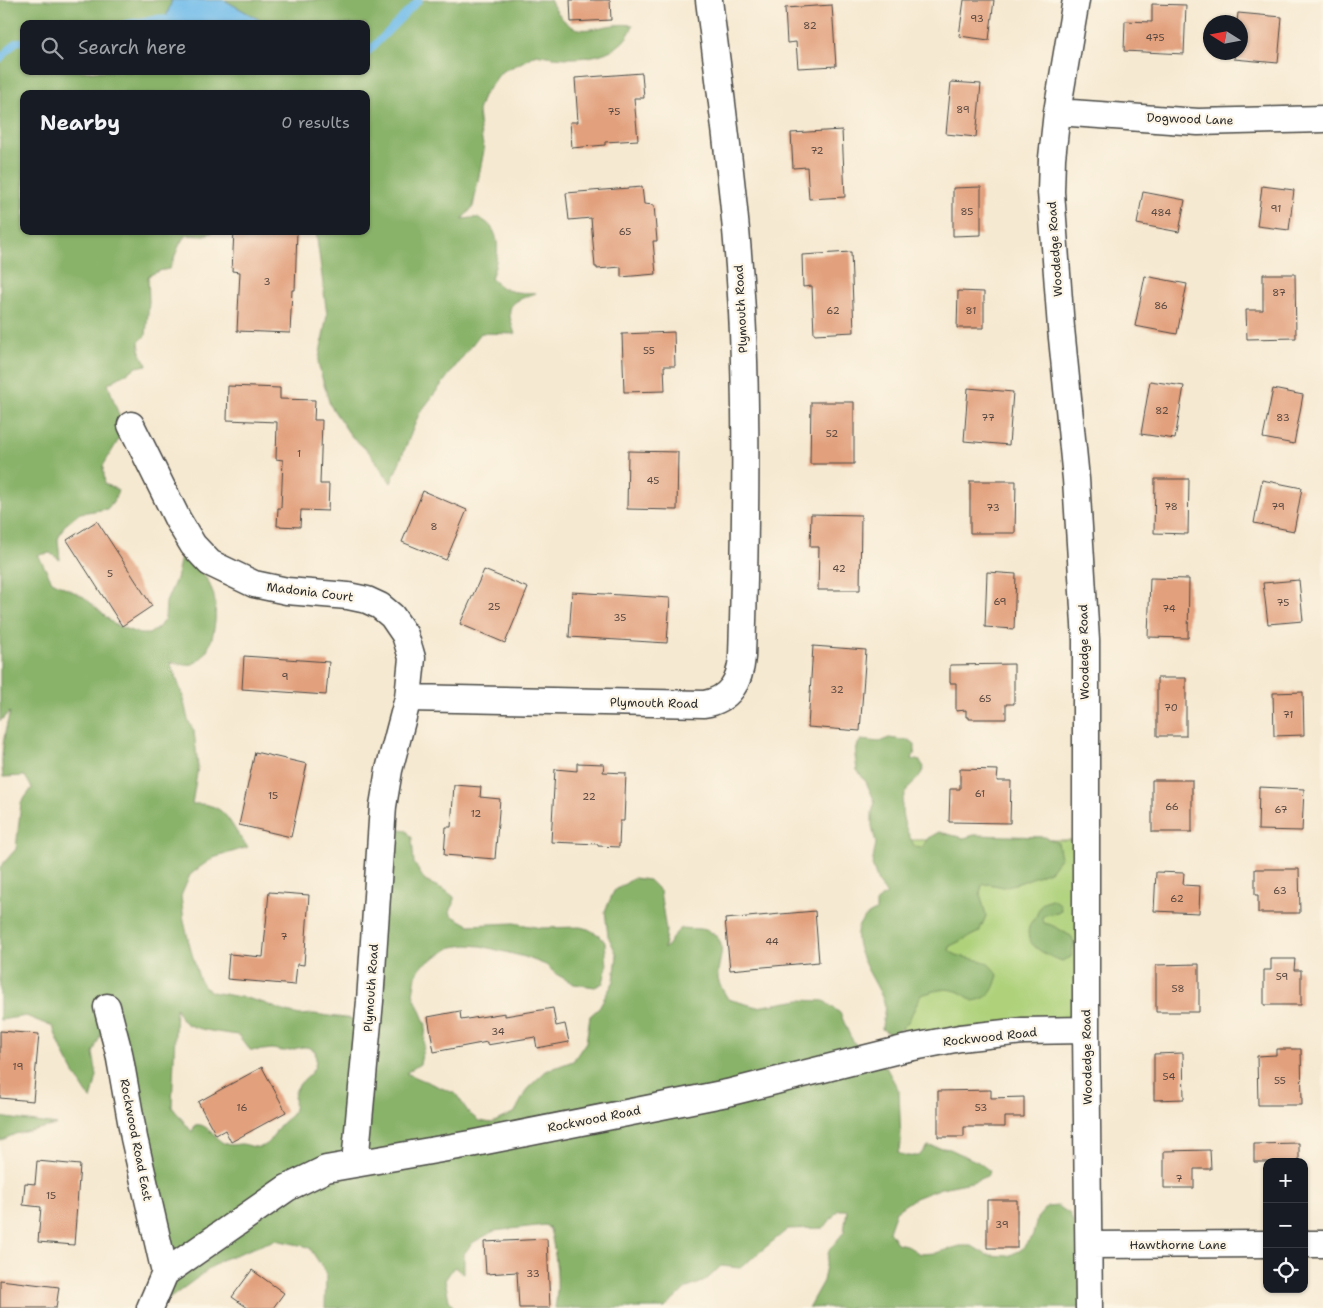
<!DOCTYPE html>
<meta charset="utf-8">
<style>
body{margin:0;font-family:"Shantell Sans",sans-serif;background:#20242c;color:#f1f3f6}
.controls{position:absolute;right:15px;bottom:15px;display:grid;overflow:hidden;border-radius:10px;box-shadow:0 1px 4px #0004}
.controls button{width:45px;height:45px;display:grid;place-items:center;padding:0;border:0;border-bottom:1px solid #363941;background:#171b24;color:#f1f3f6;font:25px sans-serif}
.compass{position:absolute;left:1203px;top:15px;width:45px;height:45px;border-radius:50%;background:#171b24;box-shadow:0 1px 4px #0004;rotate:281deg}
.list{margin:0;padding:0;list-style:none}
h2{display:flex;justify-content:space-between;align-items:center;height:65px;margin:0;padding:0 20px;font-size:21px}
h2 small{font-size:16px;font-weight:400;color:#9ea1a6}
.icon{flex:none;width:28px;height:28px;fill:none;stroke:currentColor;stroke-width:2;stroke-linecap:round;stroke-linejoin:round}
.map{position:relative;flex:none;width:1323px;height:1308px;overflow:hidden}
.search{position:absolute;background:#171b24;box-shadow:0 1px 4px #0004;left:20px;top:20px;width:350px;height:55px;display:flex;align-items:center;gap:12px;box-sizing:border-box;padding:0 18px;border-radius:10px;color:#9ea1a6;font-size:19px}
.panel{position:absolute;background:#171b24;box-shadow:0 1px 4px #0004;left:20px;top:90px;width:350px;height:145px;border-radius:10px}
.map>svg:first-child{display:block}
.green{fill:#aed17a;stroke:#6c7e52}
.forest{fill:#8ab36a;stroke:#5a6f4a;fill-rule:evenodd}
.water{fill:#71bcea;stroke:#4e748a}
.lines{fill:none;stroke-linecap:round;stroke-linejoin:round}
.stream{stroke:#71bcea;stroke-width:7}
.building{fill:#e2a07d}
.street-casing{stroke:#494844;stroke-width:29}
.street{stroke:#fff;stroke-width:26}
.labels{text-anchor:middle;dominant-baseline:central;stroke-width:4.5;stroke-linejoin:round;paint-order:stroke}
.number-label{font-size:10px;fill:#594840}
.street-label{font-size:12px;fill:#2b2b2b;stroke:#fcf5e5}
</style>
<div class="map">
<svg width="1323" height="1308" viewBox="0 0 1323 1308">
<rect width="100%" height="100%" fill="#fcf5e5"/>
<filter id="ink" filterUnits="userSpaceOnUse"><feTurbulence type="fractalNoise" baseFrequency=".02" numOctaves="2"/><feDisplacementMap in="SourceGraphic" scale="10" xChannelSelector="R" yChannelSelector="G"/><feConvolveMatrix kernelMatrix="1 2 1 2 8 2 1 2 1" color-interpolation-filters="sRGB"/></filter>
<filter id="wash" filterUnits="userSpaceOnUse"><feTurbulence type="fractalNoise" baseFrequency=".0096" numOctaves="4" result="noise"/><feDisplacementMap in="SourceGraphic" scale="20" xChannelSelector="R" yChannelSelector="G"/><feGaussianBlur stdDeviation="1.12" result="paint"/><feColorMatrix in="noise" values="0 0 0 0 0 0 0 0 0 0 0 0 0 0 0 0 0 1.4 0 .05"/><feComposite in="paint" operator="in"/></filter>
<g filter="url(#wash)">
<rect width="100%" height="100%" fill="#f6e9d1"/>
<!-- green -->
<path class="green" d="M899 840H1086V1030L903 1049Z"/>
<!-- forest -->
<path class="forest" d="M0 0H172L164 24H24V71H298L303 73 307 71H366V24H267L224 0H550C576 50 594 20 633 25 621 63 567 61 536 54L519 64 501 72 483 96 478 111 480 130 484 150 473 207 462 219C467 219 473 217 478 218 504 227 499 258 491 278 506 294 515 292 536 293 508 303 505 305 515 334L481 333 419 414 391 483 369 452 351 436 330 405 318 364 327 315 316 231H366V94H24V231H216L202 236 186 235C177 245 176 257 169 269L159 271 148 276 149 302 146 335 139 342 141 354 147 365 137 367 108 384 122 424 119 439 103 466 105 484 118 490 115 499 107 509 80 513 64 526 58 539 60 560 50 553 38 555 52 581 84 597 115 625 140 634H149L159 627 165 618 166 602 176 579 183 548C193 561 206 574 212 590 220 609 215 660 189 665 184 666 176 662 170 662L182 693 188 720 194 731 198 767 192 804C230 802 228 826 248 847L213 858 200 867 190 875 181 896 184 921 190 947 199 978 204 987 212 992 246 998 264 1003 286 1012 300 1015 314 1014 353 1019 360 1015 388 837 397 828 406 830 412 838 414 863 425 881 445 890 454 897V904L450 911 451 915 469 925 514 923 541 928 580 927 588 929 599 935 605 942 607 966 603 983 595 987 574 984 556 974 546 965 525 957 481 946 467 945 452 947 421 966 416 976 413 994 426 1025 424 1046 420 1064 406 1073 456 1094 469 1113 479 1121 492 1123 515 1112 527 1089 546 1071 573 1061 586 1042 590 1016 598 1009 614 981 617 955 608 936 605 911 614 891 634 878 649 880 660 891 666 931 664 949C671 943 673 933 682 928 689 929 703 928 709 931 731 942 717 960 718 977 718 984 725 993 728 999L757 1007 800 1000 824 1001 840 1013 850 1036 865 1059 886 1067 899 1091 901 1142 898 1153 905 1156H919L928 1146 950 1149 978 1162 990 1171 987 1176 972 1182 941 1188 915 1198 896 1211 889 1231 897 1243 906 1245 920 1254 935 1253 960 1246H972L987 1255 1008 1256 1021 1250 1033 1235 1037 1218 1047 1207 1058 1206 1070 1214 1079 1238 1089 1308H831L828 1307 808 1308 823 1281 829 1250 844 1232 847 1210H838L824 1228 788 1229 740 1268 721 1266 705 1281 685 1289 665 1308H555C560 1283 556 1254 550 1229L545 1225 494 1231 472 1243 464 1254V1274L454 1267 445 1280 449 1300 454 1308H325L326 1273 309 1247 275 1240 221 1260 169 1299 165 1273 101 1034 93 1053 97 1076 91 1100C75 1076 62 1054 53 1027L26 1016 0 1020V867L16 849 21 803 32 788 25 776 3 777C0 756 4 733 10 712L0 721ZM176 1008C179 1013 180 1018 184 1022 193 1030 225 1033 238 1035L250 1050C258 1051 264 1050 271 1049 275 1049 279 1051 283 1051 296 1051 303 1042 315 1051 320 1075 304 1074 296 1090 293 1095 295 1103 294 1109 292 1117 287 1118 282 1123 273 1131 273 1145 260 1147 253 1148 247 1144 241 1144 236 1144 232 1146 226 1144 214 1140 208 1122 195 1125L192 1132 172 1107Z
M889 738 911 741 915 744V752L912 759 920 761 924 767C920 778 918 778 910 786 894 804 905 829 915 847L922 848 928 838 939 832 964 838 974 835 1045 837 1058 843 1061 857 1050 871 1019 883 1003 887 989 884 982 885 980 893 986 916 979 932 950 946 949 950C957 959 975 957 987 963 991 966 995 971 998 975 993 991 991 998 973 1001 952 985 945 988 921 995L908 1022 898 1032 888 1033 882 1029C882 1021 886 1009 884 1002 874 974 833 929 876 911V903L881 897 887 894 879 885 872 865 876 843 872 826V812L875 802 866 782 857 770 855 756 858 744 861 740 879 742Z
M1052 899 1060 904 1061 910 1058 913 1044 915 1042 918 1044 923C1055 925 1061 931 1071 936L1074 943 1071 957 1062 961C1047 955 1021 946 1030 924 1032 920 1036 918 1037 914 1040 905 1042 901 1052 899Z
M0 1117 57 1125 15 1134 0 1141Z"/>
<!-- water -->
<path class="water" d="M172 0H224L267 24H164Z"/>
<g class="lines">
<!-- stream -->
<path class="stream" d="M124 24 160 18 186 24
M366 54 419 0
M0 59 16 42 24 41"/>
</g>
<g id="blocks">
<!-- building -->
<path class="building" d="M570 0H610L611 20 571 22Z
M964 0H994L989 40 959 36Z
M1152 4 1186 5 1184 54 1124 51 1125 21 1152 22Z
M832 5 836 66 798 68 796 42 787 43 785 8Z
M1238 13 1282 17 1278 63 1234 59 1235 52H1240V22H1237Z
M642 73 644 98H634L638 140 605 142V145L572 148 570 122H578L575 78Z
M951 82 981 84 976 137 946 134Z
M842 130 845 197 809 199 807 167 793 168 791 133Z
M1262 186 1294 190 1289 230 1257 226Z
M642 187 644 204 654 205 657 241H653L656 274 621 277V267L597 269V267H595L591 218 569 220 566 193Z
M981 187V235L953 236V188Z
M1143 192 1185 200 1179 232 1137 224Z
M234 231H297L295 290H292L290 333 237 331 240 272 232 271Z
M851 252 854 332 814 334 812 286 803 287 802 255Z
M1263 274H1295L1296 338 1247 339 1246 310H1263Z
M1145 276 1187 284 1177 334 1135 326Z
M958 291 984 292V328H957Z
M674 332 675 366H664L665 391 624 392 622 334Z
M1150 381 1184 386 1175 439 1141 434Z
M228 386 280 388V399L315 400 314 420H322L320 484H329L328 511 301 510 300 527 277 526 278 508H281L283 460 276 459 277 422 227 420Z
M968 388 1013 392 1009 445 964 441Z
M1273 389 1303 395 1294 444 1263 438Z
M811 402H854V464H810Z
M628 451 678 452 677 510 627 509Z
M1155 479H1189L1188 534 1154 533Z
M1262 480 1302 488 1294 531 1254 523Z
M970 481H1016L1015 533H970Z
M423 491 467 510 446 560 402 542Z
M811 514 861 515 860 590H818L819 547H810Z
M97 521 152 606 122 626 67 540Z
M484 570 528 588 505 643 460 624Z
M987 572 1016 574 1014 629 985 627Z
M1150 578 1189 579 1188 638 1148 637Z
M1299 580 1303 621 1268 624 1263 583Z
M572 592 670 598 667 643 569 637Z
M813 646 866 650 860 731 808 727Z
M244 656 329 662 326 695 242 689Z
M1014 664V704H1006V719H969V717H966V710L956 711V683H950V665Z
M1157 678H1186V736H1157Z
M1303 692 1304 735 1274 736 1273 693Z
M255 752 307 764 291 837 239 825Z
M577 763 604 764 603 772 626 773 624 821H620L619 847 598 846V844L551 842 555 769 577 771Z
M960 769 998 770 997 781H1011L1010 823 949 822 950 789H960Z
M1152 780H1192V832H1152Z
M454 785 481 787 480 797 500 799 495 859 444 855 446 827H451Z
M1259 787 1304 789 1302 831 1258 830Z
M1255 869H1299L1300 913H1258V895H1255Z
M1156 872 1184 873 1183 885 1200 886 1199 913 1154 911Z
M269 892 309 895 304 965 297 964 295 985 227 979 229 954 263 957Z
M815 911 819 962 730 970 725 919Z
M1271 959H1295L1294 970H1301V1005H1264V970H1271Z
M1199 964V1012H1156V965Z
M553 1008 556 1026 565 1024 569 1042 537 1048 535 1037 487 1045V1042L434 1052 428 1017 460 1011 461 1020 505 1013V1016Z
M0 1031 39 1034 33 1101 0 1098Z
M1276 1049H1301L1302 1105H1258L1257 1056 1276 1055Z
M1183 1053 1184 1099 1154 1100V1054Z
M262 1067 286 1112 231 1142 225 1130 216 1135 198 1102Z
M991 1090V1098L1024 1097V1117H1005V1127H964V1137H938V1091Z
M1299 1143V1162H1254V1144Z
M1210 1150 1211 1169H1194V1188H1164V1151Z
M37 1161 80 1165 74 1245 38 1242 41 1207 23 1205 25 1183 35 1184Z
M987 1200H1017V1248H987Z
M547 1239 550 1308H519L517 1272 486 1274 484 1242Z
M252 1270 284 1293 273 1308H248L232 1297Z
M0 1280 59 1287 56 1308H0Z"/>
</g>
</g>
<g filter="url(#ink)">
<use href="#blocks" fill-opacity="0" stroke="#494844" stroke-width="1"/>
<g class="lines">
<!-- street casing -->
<g class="street-casing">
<path id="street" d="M1076 0 1057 112 1052 158 1051 192 1061 328 1076 479 1086 640V1030L1089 1308
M1057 112 1198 122 1323 119
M131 425 178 520 193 545 210 563 254 584 287 591 348 596 367 600 380 606 392 616 405 635 410 651 412 658 408 698 389 770 383 806 370 1001 355 1163
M408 698 704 704C730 700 740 681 742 657 745 558 747 460 744 361 741 240 724 120 709 0
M107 1007 119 1053 134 1138 165 1273
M1304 1244H1323
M1089 1245 1267 1244
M150 1308 165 1273 287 1188 326 1169 470 1144 727 1093 903 1049 960 1038 1023 1031 1086 1030"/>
</g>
<!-- street -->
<use href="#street" class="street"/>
</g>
</g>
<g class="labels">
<!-- number labels -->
<g class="number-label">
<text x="977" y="18">93</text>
<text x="810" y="25">82</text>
<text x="1155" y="37">475</text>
<text x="963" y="109">89</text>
<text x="614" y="111">75</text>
<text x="817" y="150">72</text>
<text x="1276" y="208">91</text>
<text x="967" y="211">85</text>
<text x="1161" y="212">484</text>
<text x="625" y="231">65</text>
<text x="267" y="281">3</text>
<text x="1279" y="292">87</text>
<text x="1161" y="305">86</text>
<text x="833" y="310">62</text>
<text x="971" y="310">81</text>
<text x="649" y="350">55</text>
<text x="1162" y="410">82</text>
<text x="988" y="417">77</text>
<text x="1283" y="417">83</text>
<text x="832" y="433">52</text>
<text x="299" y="453">1</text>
<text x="653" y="480">45</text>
<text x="1171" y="506">78</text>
<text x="1278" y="506">79</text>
<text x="993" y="507">73</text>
<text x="434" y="526">8</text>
<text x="839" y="568">42</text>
<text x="110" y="573">5</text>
<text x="1000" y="601">69</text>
<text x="1283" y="602">75</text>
<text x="494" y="606">25</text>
<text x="1169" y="608">74</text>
<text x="620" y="617">35</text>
<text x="285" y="676">9</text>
<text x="837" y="689">32</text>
<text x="985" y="698">65</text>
<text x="1171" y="707">70</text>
<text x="1288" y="714">71</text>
<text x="980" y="793">61</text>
<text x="273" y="795">15</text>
<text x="589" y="796">22</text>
<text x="1172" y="806">66</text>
<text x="1281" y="809">67</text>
<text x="476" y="813">12</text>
<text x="1280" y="890">63</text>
<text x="1177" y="898">62</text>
<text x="284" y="936">7</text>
<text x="772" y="941">44</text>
<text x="1282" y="976">59</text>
<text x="1178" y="988">58</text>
<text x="498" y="1031">34</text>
<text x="18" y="1066">19</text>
<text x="1169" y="1076">54</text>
<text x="1280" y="1080">55</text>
<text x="242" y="1107">16</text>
<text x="981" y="1107">53</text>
<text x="1179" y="1178">7</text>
<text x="51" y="1195">15</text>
<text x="1002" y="1224">39</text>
<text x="533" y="1273">33</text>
</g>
<!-- street labels -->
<g class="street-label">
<text transform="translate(1190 119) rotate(2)">Dogwood Lane</text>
<text transform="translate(1055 249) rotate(-94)">Woodedge Road</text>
<text transform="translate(741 309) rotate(-93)">Plymouth Road</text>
<text transform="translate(310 592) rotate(7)">Madonia Court</text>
<text transform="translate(1084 652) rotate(-91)">Woodedge Road</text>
<text transform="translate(654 703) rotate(1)">Plymouth Road</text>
<text transform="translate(371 988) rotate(-86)">Plymouth Road</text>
<text transform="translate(990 1037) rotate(-6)">Rockwood Road</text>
<text transform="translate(1087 1057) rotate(-91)">Woodedge Road</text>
<text transform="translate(594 1119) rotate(-11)">Rockwood Road</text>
<text transform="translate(136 1140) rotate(79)">Rockwood Road East</text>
<text x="1178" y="1245">Hawthorne Lane</text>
</g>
</g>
</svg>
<div class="controls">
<button>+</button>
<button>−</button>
<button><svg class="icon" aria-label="locate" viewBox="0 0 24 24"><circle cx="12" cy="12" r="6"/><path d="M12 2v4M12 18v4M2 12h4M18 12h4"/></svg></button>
</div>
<svg class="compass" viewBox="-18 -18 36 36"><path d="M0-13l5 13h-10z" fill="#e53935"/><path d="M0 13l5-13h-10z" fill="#9ea1a6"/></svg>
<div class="search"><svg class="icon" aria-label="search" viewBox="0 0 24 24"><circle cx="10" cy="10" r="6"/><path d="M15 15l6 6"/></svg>Search here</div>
<section class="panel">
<h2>Nearby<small>0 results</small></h2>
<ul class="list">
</ul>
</section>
</div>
